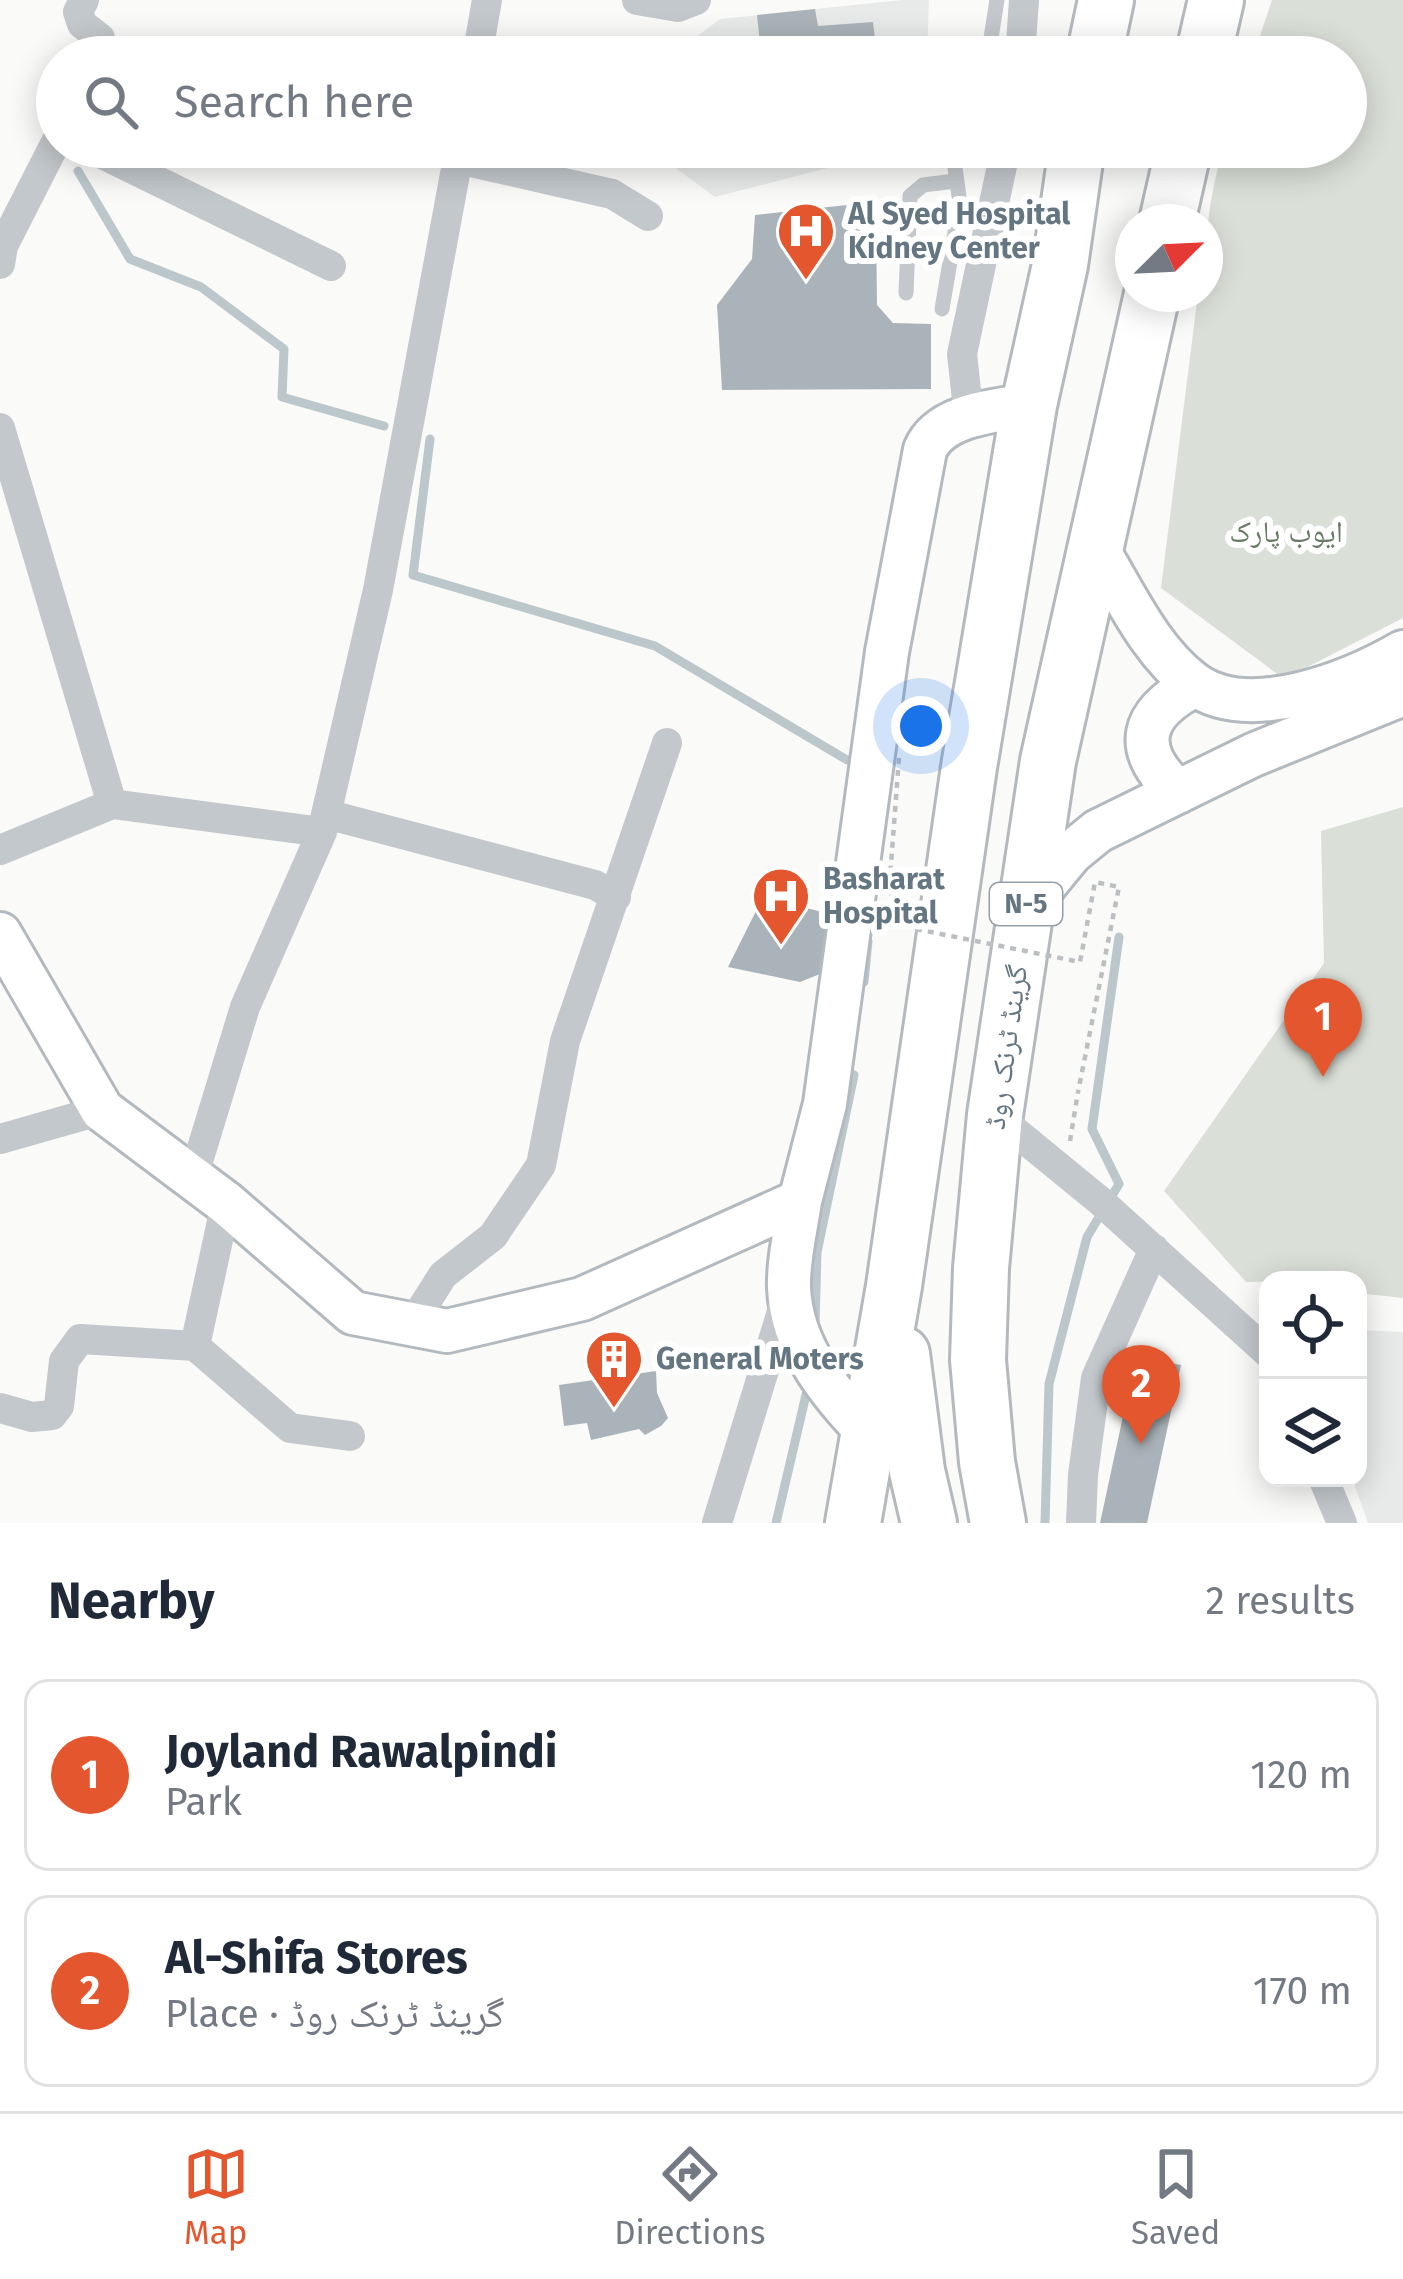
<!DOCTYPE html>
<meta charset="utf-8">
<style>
body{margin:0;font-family:"Fira Sans","Noto Naskh Arabic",sans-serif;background:#f2f2f3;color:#1f2937}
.controls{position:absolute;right:36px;bottom:36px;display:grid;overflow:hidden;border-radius:24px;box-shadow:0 6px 30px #0003}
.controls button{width:108px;height:108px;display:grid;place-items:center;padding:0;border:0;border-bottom:3px solid #e0e1e3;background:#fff;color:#1f2937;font:60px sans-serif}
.compass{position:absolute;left:1115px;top:204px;width:108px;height:108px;border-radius:50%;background:#fff;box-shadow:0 6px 30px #0003;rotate:66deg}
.you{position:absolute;left:921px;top:726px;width:42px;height:42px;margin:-30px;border:9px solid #fff;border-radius:50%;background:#1a73e8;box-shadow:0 0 0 18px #1a73e833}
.badge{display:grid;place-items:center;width:78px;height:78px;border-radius:50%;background:#e4572e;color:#fff;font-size:39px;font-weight:700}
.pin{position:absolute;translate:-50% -99px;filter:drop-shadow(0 3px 6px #0008)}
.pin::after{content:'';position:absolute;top:63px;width:42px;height:36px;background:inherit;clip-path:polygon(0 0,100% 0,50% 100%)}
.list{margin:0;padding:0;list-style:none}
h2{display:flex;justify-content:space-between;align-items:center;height:156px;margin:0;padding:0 48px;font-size:51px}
h2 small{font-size:39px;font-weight:400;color:#747a83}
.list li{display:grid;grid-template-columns:78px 1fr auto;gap:36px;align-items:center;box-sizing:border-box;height:192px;margin:0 24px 24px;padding:0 24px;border:3px solid #e0e1e3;border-radius:24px}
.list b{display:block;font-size:45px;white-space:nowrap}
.list p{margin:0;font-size:39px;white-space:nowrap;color:#747a83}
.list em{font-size:39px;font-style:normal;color:#747a83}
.icon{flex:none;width:66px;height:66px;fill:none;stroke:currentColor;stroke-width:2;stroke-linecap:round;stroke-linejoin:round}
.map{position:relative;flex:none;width:1403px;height:1523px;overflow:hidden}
.search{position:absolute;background:#fff;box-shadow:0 6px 30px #0003;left:36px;right:36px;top:36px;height:132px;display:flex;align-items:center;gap:30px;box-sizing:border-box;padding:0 42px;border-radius:66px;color:#747a83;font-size:45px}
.sheet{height:588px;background:#fff}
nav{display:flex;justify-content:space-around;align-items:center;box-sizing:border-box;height:168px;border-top:3px solid #e0e1e3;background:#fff;font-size:33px;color:#747a83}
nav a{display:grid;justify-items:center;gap:6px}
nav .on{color:#e4572e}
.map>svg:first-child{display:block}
.built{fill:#e8e9e9}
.green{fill:#dadfd7}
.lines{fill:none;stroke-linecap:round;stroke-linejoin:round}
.stream{stroke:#bbc7cb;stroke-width:9}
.building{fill:#aab3b9}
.secondary-casing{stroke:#b3babf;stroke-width:48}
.highway-casing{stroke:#b4b9bd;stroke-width:60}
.path{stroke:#bbbfc2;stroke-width:4.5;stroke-dasharray:6 6;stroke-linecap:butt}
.lane{stroke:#c3c8cc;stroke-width:15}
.street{stroke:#c3c8cc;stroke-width:30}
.secondary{stroke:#fff;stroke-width:42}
.highway{stroke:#fff;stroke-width:54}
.path-bridge{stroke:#bbbfc2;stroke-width:4.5;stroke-dasharray:6 6;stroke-linecap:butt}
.labels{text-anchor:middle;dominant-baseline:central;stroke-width:12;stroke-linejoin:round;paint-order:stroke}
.shield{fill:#fff;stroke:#939fa8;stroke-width:3}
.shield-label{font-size:27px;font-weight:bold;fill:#657683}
.poi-label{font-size:30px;font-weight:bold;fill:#657683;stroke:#fff;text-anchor:start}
.park-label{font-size:30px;fill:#687a64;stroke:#fff}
.street-label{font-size:30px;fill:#657683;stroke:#fff}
</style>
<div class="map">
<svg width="1403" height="1523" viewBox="0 0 1403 1523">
<rect width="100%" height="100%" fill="#fafaf8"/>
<!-- built -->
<path class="built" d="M902 0H929L927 57H670L720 19Z
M647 147H909L715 197Z
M1358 1330 1403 1332V1523H1368L1352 1478H1358Z"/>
<!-- green -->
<path class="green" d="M1272 0H1403V618L1284 679 1161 588 1198 294H1205C1205 242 1208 196 1224 147H1346V57H1253Z
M1403 807V1298L1358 1293V1280L1246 1282 1164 1191 1324 963 1321 831Z"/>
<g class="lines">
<!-- stream -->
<path class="stream" d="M78 171 130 259 201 287 284 349 282 397 384 426
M430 439 413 575 655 646 847 760
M864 982 868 941
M815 1324 817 1252 854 1075
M776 1523 809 1382
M1045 1523 1049 1384 1087 1237 1119 1184 1092 1129 1119 937"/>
</g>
<!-- building -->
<path class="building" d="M815 9 818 26 873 22 877 57H724L723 44H760L757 15Z
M856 204 876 219 877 305 893 323 931 324V389L722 390 717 305 752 259 755 215Z
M763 897 830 914 820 974 800 982 728 967Z
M1136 1356 1181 1365 1147 1523H1100Z
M656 1371 657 1393 668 1418 661 1426 645 1435 639 1429 591 1440 587 1423 564 1426 559 1385Z"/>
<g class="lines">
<!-- secondary casing -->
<g class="secondary-casing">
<path id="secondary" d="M1096 547C1124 592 1149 650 1193 683 1248 724 1351 682 1403 652
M1178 792C1130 748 1141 713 1195 685
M1025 909 1071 853 1098 831 1253 755 1403 694
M0 934 102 1110 226 1203 353 1313 447 1331 582 1299 800 1201C796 1229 788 1260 789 1288 792 1350 831 1393 871 1436
M800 1201 825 1104 887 652 925 450C940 414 995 411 1029 405"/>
</g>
<!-- highway casing -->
<g class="highway-casing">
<path id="highway" d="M1094 57 1106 0
M1203 57 1216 0
M1167 222 1184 147
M902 1354 917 1471 929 1523
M853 1523 894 1286 969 767 1029 405 1060 265 1077 147
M998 1523 987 1462 978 1360 981 1268 995 1115 1048 761 1152 294"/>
</g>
<!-- path -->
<path class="path" d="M1070 1141 1078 1092"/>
<!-- lane -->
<path class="lane" d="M988 57 997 0
M906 293 910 196 923 185 955 181
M942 309 960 203 952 147"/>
<!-- street -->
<path class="street" d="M84 0 78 12 82 24 100 38 98 57
M637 0 678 7 696 0
M477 57 487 0
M1020 57 1024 0
M88 147 331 266
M458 159 612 194 648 216
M0 264 3 246 57 140
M969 418 962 354 1006 147
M0 428 112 804
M326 814 595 885 616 897
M0 850 112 804 322 832
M995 1115 1099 1200 1268 1353
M0 1139 102 1110
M192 1181 245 1007 322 832 378 590 460 147
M412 1324 443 1275 493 1236 541 1165 565 1041 667 743
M195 1346 290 1428 350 1436
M0 1408 32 1417 52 1415 59 1406 64 1361 80 1339 195 1346 226 1203
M1323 1478 1342 1523
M717 1523 788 1292
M1081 1523 1083 1475 1096 1378 1154 1249"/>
<!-- secondary -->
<use href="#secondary" class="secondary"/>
<!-- highway -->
<use href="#highway" class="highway"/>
<!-- path-bridge -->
<path class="path-bridge" d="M899 758 889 891 916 929 1080 962 1095 882 1119 887 1078 1092"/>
</g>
<!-- icons -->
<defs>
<g id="hospital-pin" transform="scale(3)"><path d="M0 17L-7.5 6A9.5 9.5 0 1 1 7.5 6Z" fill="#e4572e" stroke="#fff"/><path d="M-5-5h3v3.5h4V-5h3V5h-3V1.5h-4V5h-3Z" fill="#fff"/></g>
<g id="building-pin" transform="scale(3)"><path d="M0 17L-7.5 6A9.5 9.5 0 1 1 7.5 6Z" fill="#e4572e" stroke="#fff"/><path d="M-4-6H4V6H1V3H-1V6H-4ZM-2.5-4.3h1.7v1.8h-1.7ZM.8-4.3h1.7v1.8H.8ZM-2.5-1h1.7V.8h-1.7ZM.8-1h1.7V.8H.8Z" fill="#fff"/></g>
</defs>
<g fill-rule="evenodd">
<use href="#hospital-pin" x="806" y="231"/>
<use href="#hospital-pin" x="781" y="896"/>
<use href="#building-pin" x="614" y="1359"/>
</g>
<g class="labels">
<!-- shield labels -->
<rect class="shield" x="990" y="883" width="72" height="42" rx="9"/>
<g class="shield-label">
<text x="1026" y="904">N-5</text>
</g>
<!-- poi labels -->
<g class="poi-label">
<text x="848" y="214">Al Syed Hospital<tspan x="848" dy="34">Kidney Center</tspan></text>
<text x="823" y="879">Basharat<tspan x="823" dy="34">Hospital</tspan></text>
<text x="656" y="1359">General Moters</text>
</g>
<!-- park labels -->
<g class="park-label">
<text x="1286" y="532">ایوب پارک</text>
</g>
<!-- street labels -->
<g class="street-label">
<text transform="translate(1006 1047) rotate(-82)">گرینڈ ٹرنک روڈ</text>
</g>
</g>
</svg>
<div class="controls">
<button><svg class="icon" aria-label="locate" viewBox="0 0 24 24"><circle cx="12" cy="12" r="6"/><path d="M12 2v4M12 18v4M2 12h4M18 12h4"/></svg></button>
<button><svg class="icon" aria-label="layers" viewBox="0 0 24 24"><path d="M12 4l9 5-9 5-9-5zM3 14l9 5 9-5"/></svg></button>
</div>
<svg class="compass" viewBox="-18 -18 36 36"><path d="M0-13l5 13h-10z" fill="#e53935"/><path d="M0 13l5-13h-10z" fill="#747a83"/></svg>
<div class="you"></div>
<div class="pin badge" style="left:1323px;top:1077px">1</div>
<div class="pin badge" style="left:1141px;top:1444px">2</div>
<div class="search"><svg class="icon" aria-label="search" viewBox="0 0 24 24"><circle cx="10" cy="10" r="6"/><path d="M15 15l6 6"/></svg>Search here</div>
</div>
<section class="sheet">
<h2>Nearby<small>2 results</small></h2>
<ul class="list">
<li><span class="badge">1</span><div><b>Joyland Rawalpindi</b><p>Park</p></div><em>120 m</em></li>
<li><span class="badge">2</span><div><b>Al-Shifa Stores</b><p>Place · گرینڈ ٹرنک روڈ</p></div><em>170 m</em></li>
</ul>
</section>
<nav>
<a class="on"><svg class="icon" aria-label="map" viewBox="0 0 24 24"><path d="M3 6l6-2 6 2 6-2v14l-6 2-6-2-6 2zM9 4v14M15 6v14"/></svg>Map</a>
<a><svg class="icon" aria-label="directions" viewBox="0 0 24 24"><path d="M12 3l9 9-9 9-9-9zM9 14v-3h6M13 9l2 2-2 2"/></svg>Directions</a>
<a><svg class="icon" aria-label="saved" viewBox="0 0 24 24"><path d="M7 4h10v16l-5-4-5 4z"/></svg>Saved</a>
</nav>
